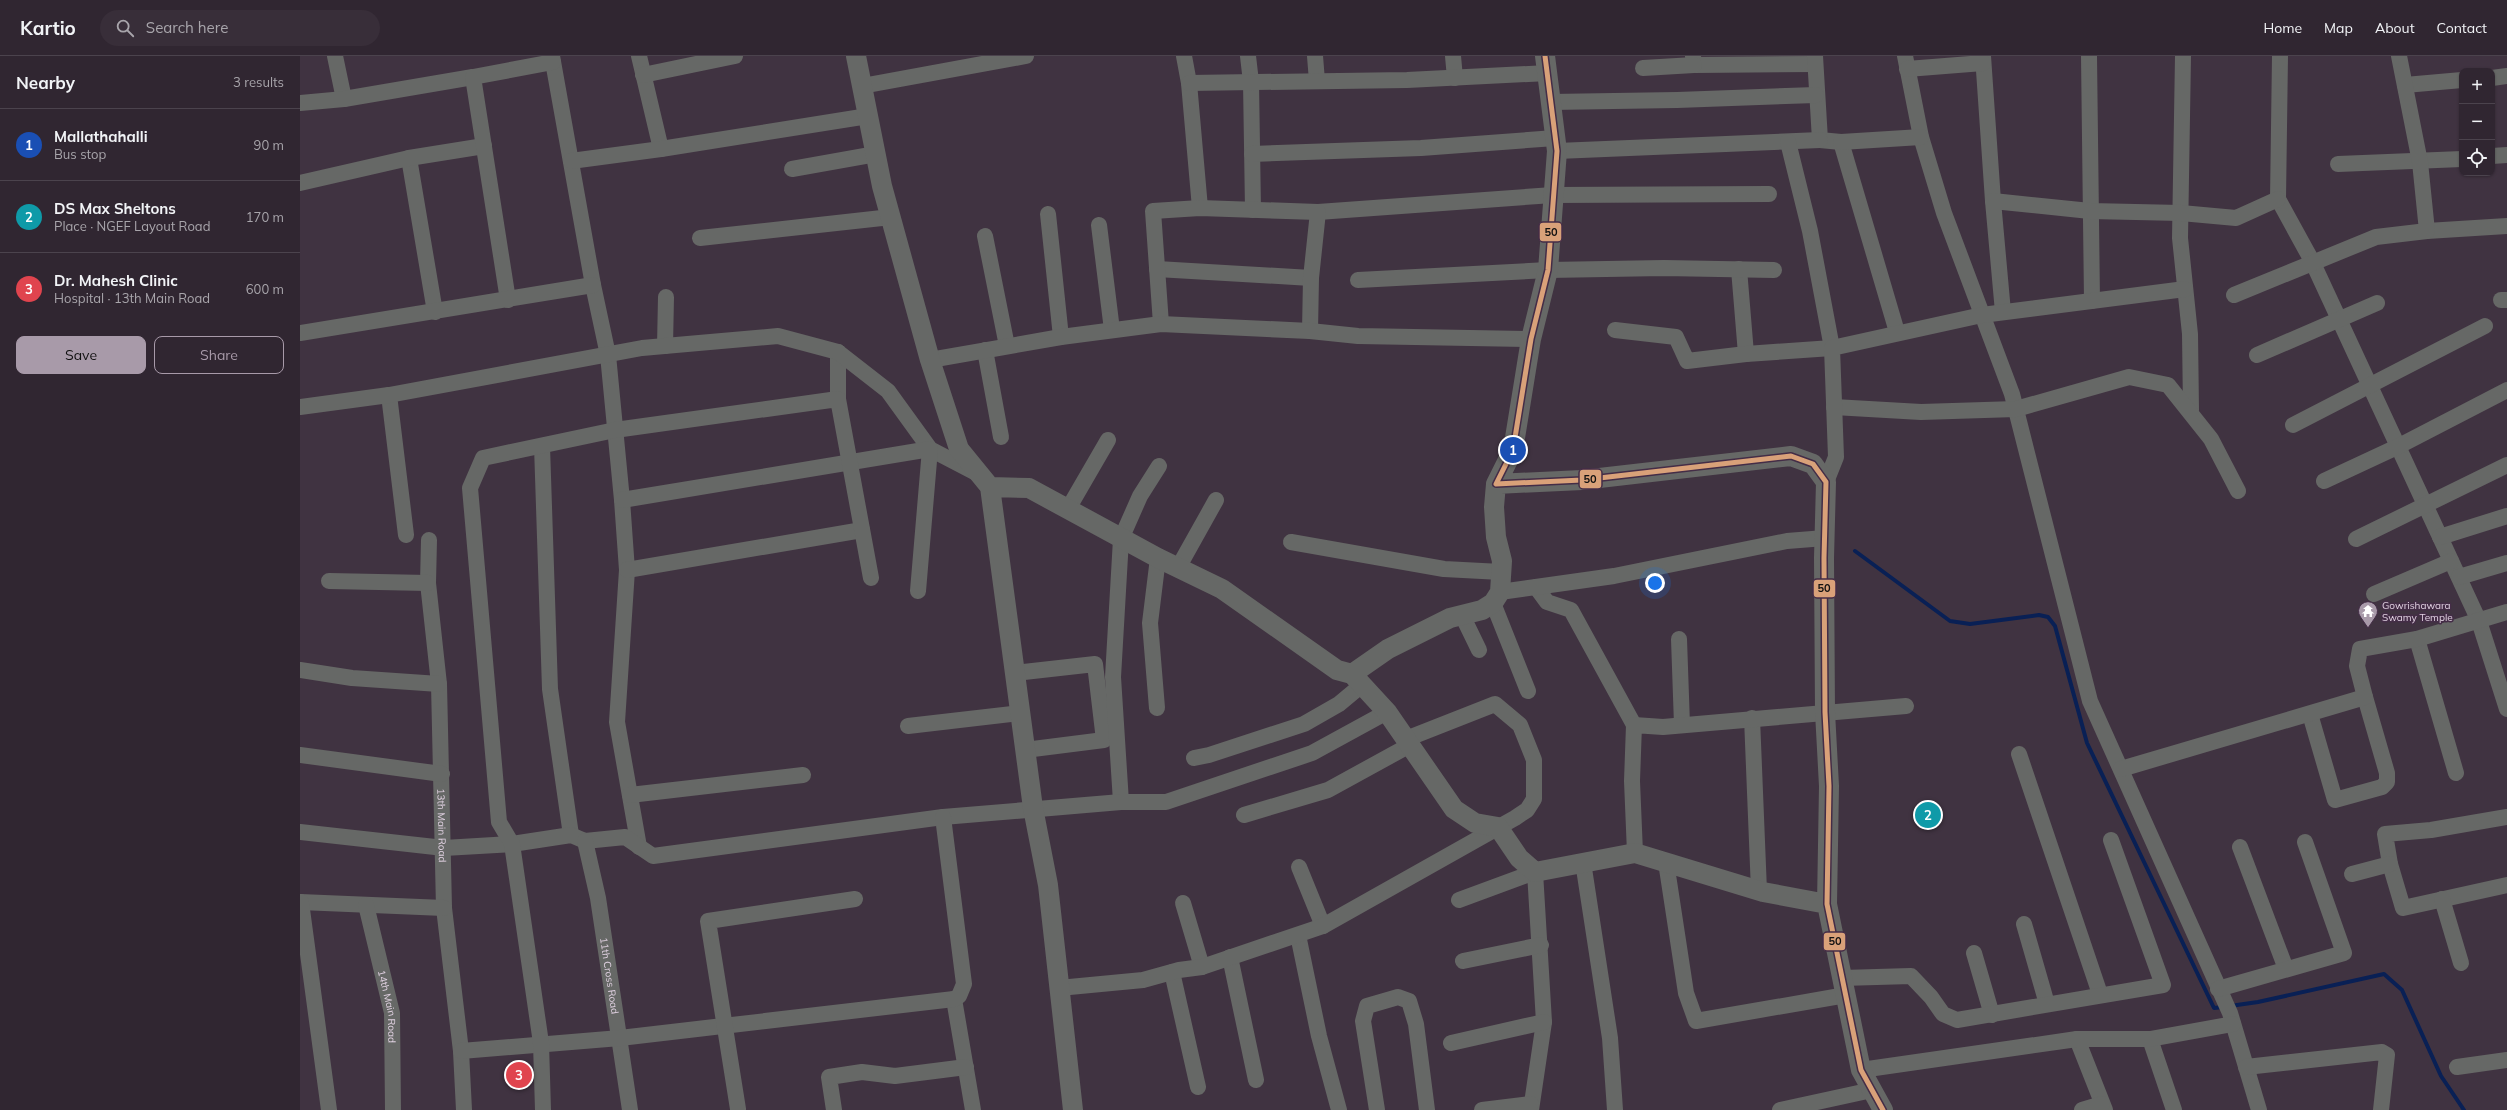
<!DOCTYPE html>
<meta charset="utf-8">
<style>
body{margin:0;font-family:Mulish,sans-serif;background:#382e39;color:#f1f3f6}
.controls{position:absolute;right:12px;top:12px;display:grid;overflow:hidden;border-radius:8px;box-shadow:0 1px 3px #0004}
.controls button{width:36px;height:36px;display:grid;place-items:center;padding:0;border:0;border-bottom:1px solid #4b434d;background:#302631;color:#f1f3f6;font:20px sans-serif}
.you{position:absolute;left:1355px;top:527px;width:14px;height:14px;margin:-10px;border:3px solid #fff;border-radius:50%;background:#1a73e8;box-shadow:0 0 0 6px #1a73e833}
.badge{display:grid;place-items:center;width:26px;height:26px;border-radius:50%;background:#a89aa9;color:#fff;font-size:13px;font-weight:700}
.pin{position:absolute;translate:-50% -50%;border:2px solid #fff;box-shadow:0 1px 4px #0006}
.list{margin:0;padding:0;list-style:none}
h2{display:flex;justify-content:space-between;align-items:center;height:52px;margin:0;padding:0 16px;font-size:17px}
h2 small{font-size:13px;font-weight:400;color:#a8a5ab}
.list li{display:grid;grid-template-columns:26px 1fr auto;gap:12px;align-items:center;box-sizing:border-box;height:72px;padding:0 16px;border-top:1px solid #4b434d}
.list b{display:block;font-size:15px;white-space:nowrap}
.list p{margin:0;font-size:13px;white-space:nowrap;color:#a8a5ab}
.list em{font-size:13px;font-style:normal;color:#a8a5ab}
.actions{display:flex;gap:8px;padding:12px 16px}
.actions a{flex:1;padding:9px 0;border:1px solid #a89aa9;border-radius:8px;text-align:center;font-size:14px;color:#a89aa9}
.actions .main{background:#a89aa9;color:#111}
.icon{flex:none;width:22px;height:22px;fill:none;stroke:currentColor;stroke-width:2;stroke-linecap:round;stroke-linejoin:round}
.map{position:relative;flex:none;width:2207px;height:1054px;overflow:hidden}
header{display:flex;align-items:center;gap:24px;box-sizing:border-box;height:56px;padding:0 20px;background:#302631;border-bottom:1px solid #4b434d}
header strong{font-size:19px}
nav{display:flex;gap:22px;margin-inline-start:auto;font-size:14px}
.search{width:280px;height:36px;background:#382e39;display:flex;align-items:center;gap:10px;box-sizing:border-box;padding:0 14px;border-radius:22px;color:#a8a5ab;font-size:15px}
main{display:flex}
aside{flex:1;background:#302631}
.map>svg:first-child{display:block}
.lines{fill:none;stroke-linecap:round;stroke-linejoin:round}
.stream{stroke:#092055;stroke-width:4}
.minor{stroke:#666866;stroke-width:16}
.tertiary{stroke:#666866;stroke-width:20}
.bus-1-casing{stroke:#442d47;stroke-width:8}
.bus-1{stroke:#d9a179;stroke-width:5}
.labels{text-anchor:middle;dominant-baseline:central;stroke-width:3;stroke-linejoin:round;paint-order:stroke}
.poi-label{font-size:10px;fill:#e0d1e1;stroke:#442d47;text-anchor:start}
.street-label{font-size:10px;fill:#e0d1e1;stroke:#442d47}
.line-badge{stroke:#442d47;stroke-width:1.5}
.pale-badge-label{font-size:11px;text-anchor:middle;font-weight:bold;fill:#111}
</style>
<header>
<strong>Kartio</strong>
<div class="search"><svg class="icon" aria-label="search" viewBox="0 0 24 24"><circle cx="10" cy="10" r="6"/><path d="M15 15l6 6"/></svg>Search here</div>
<nav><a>Home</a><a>Map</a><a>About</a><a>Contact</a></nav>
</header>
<main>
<aside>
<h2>Nearby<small>3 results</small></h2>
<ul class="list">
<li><span class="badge" style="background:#1a4fb4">1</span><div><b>Mallathahalli</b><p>Bus stop</p></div><em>90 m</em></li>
<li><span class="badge" style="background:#0f9aa8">2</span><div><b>DS Max Sheltons</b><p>Place · NGEF Layout Road</p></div><em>170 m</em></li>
<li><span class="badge" style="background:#e0444e">3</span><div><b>Dr. Mahesh Clinic</b><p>Hospital · 13th Main Road</p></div><em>600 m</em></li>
</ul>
<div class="actions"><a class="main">Save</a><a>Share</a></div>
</aside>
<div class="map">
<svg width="2207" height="1054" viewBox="0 0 2207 1054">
<rect width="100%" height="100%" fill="#403341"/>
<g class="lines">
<!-- stream -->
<path class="stream" d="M1555 495 1650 565 1670 568 1739 559 1748 561 1755 570 1787 687 1914 952 1924 951
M1930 950 1958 946 2084 918 2102 934 2141 1020 2164 1054"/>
<!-- minor -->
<g class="minor">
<path d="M35 0 44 43"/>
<path d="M252 0 293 229 308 299 322 444 327 514 317 666 339 791"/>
<path d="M339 0 361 93"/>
<path d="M884 0 889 27 900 152"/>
<path d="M948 0 951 26 953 154"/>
<path d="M1015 0 1017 25"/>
<path d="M1153 0 1155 22"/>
<path d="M1393 0 1394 9 1515 8"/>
<path d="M1515 0 1520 84 1541 86 1597 276"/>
<path d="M1605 0 1621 81 1644 157 1712 338 1790 645 1930 957 1959 1054"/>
<path d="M1683 0 1693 145"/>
<path d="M1789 0 1792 245"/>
<path d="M1883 0 1880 182 1890 278 1891 354"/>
<path d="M1980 0 1978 143 2012 205 2179 565 2207 653"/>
<path d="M1343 12 1394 9"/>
<path d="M1607 13 1683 7"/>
<path d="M343 19 435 0"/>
<path d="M2192 22 2207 20"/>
<path d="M889 27 1107 24 1248 17"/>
<path d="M2105 29 2162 24"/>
<path d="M562 30 726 0"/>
<path d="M1251 46 1377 44 1516 39"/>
<path d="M0 47 44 43 173 21"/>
<path d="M1541 86 1621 81"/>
<path d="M1257 95 1520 84"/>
<path d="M952 98 1121 92 1255 82"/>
<path d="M2192 100 2207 99"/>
<path d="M109 102 135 256"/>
<path d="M271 105 361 93 568 60"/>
<path d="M2038 108 2162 103"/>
<path d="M492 113 576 98"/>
<path d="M0 127 109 102 184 90"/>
<path d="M1018 156 1253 139 1469 138"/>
<path d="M748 158 761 281"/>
<path d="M799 169 812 274"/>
<path d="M2127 175 2207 170"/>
<path d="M685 180 707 290"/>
<path d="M400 182 591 161"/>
<path d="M857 213 1011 222"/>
<path d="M1439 213 1446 298"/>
<path d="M1058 224 1248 214 1364 212 1474 214"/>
<path d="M1934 239 2076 181 2127 175 2120 106 2099 0"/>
<path d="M208 244 173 21 253 6"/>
<path d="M2201 244H2207"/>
<path d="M1703 256 1693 145 1790 155 1881 157 1936 162 1978 143"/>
<path d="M861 268 853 155 900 152 1018 156 1011 222 1010 275"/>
<path d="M1315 274 1376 281 1387 305 1446 298 1532 292 1510 175 1488 86"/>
<path d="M0 277 293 229"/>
<path d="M365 290 366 241"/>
<path d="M685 294 701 381"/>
<path d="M1957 299 2077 247"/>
<path d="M630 304 761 281 861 268 1010 275 1058 280 1231 283"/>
<path d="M89 339 106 479"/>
<path d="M538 343V296"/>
<path d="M0 351 89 339 342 292 478 280 538 296 588 335 630 393 678 418"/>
<path d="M1534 351 1621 356 1716 353 1829 321 1868 329 1911 383 1938 435"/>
<path d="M1993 369 2185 270"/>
<path d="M242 390 250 633 271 779"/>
<path d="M2024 425 2097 391 2207 334"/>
<path d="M1526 426 1536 401 1532 292 1682 259 1885 233"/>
<path d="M322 444 630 393 618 535"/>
<path d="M768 453 808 384"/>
<path d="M2140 481 2207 460"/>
<path d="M2056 483 2207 409"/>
<path id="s1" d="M129 484 128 527 139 628 144 852 161 995 164 1054"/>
<path d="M991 486 1144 513 1201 516"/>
<path d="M878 512 916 444"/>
<path d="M327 514 562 474"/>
<path d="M2159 521 2207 507"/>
<path d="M29 525 128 527"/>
<path d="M1236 531 1247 546 1271 554 1334 669"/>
<path d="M1200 536 1314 520 1487 485 1525 482"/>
<path d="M2074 538 2151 505"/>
<path d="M1193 547 1228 635"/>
<path d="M1162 559 1179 594"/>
<path d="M1379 583 1382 669"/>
<path d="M2117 583 2156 717"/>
<path d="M0 614 52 622 139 628"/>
<path d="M715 617 795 608 804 684 725 694"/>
<path d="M857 652 850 567 858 502"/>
<path d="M2010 658 2035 744 2082 731 2087 726V717L2065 641"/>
<path d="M1452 662 1459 835"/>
<path d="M608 670 720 657"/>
<path d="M1719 698 1800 938"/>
<path d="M0 699 142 718"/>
<path d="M894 702 909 699 1004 668 1039 648 1063 628"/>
<path d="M1821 713 2065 641 2057 610 2060 593 2117 583 2207 556"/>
<path d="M330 739 503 719"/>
<path d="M821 746 813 621 821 483 840 440 859 410"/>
<path d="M944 759 1028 734 1110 689"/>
<path d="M2207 761 2131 774 2085 778 2090 808 2103 852 2207 829"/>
<path d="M0 776 144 792 212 788 271 779 285 785 325 781 353 800 643 761 821 746H866L1012 697 1087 656"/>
<path id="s2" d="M285 785 298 842 330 1054"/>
<path d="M1940 791 1986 913"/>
<path d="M1335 797 1332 725 1334 669 1363 671 1606 650"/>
<path d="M1283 806 1310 982 1315 1054"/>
<path d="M1366 806 1386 937 1396 965 1546 939"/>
<path d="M999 811 1023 870"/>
<path d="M2052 818 2090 808"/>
<path d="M2142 843 2161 907"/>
<path d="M1159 844 1235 816 1244 966 1231 1054"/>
<path d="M0 846 144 852"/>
<path d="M1 846 29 1054"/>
<path d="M883 847 902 911"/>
<path id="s3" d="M66 849 92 957 93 1054"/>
<path d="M1724 868 1747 948"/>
<path d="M998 879 1019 980 1039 1054"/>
<path d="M1674 897 1692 959"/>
<path d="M930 901 956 1024"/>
<path d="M1163 905 1241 889"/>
<path d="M872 916 898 1031"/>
<path d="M1542 922 1611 920 1631 941 1643 958 1657 964 1863 929 1811 784"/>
<path d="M759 932 843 924 879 914 902 911 1023 870 1215 762 1227 754 1234 743V704L1220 669 1195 648 1106 683"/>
<path d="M1918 933 2044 897 2005 786"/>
<path d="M654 943 673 1054"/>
<path d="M1777 983 1805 1054"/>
<path d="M1850 983 1874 1054"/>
<path d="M1151 987 1244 966"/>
<path d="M161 995 320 982 654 943 659 940 664 928 643 761"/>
<path d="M1946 1011 2082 996 2087 999 2081 1054"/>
<path d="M2157 1011 2207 1004"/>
<path d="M1561 1014 1777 983H1850L1933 968"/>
<path d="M438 1053 408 865 555 843"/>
<path d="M243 1054 241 987 212 788 199 766 170 432 183 402 315 374 538 343 571 522"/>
<path d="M534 1054 529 1021 562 1016 595 1020 666 1011"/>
<path d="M1077 1054 1063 965 1067 950 1098 941 1109 945 1116 968 1127 1054"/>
<path d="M1182 1054 1231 1048"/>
<path d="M1480 1054 1572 1034"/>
<path d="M1782 1054 1802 1048"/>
</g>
<!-- tertiary -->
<path class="tertiary" d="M556 0 582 130 630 304 659 393 690 431 733 752 748 829 773 1054
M1245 0 1257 95 1248 214 1231 283 1213 394 1196 428 1282 424 1491 400 1513 408 1526 426 1524 502 1525 656 1529 730 1527 848 1561 1014 1583 1054
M690 431 729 432 858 502 922 533 1037 614 1052 618 1087 656 1154 753 1175 767 1198 771 1219 802 1235 816 1335 797 1463 836 1527 848
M1052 618 1088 593 1150 562 1182 554 1193 547 1200 536 1202 505 1196 481 1194 451 1196 428"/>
<!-- bus-1 casing -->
<g class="bus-1-casing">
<path id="bus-1" d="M1245 0 1257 95 1248 214 1231 283 1213 394 1196 428 1282 424 1491 400 1513 408 1526 426 1524 502 1525 656 1529 730 1527 848 1561 1014 1583 1054"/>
</g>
<!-- bus-1 -->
<use href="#bus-1" class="bus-1"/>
</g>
<!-- icons -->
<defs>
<g id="temple-pin" transform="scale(1)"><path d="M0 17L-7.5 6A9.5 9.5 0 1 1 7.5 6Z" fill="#a89aa9" stroke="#442d47"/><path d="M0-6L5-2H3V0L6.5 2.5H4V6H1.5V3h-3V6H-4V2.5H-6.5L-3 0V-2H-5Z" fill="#fff"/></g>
</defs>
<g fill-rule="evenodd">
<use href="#temple-pin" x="2068" y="555"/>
</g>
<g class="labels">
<!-- poi labels -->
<g class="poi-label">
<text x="2082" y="549">Gowrishawara<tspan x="2082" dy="12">Swamy Temple</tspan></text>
</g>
<!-- street labels -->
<g class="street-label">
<text stroke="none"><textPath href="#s1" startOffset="286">13th Main Road</textPath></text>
<text stroke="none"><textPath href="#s2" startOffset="137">11th Cross Road</textPath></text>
<text stroke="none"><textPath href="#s3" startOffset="104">14th Main Road</textPath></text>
</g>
</g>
<g class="line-badge">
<rect x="1239" y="166" width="23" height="20" rx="4" fill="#d9a179"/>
<rect x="1279" y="413" width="23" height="20" rx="4" fill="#d9a179"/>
<rect x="1513" y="523" width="23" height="19" rx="4" fill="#d9a179"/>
<rect x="1523" y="876" width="23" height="19" rx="4" fill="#d9a179"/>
</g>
<g class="pale-badge-label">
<text x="1251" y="180">50</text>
<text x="1290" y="427">50</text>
<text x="1524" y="536">50</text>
<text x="1535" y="889">50</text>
</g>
</svg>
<div class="controls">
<button>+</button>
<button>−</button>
<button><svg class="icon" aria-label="locate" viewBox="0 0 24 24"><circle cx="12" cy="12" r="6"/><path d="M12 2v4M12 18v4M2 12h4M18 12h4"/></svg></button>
</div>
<div class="you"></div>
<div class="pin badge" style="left:1213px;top:394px;background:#1a4fb4">1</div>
<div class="pin badge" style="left:1628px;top:759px;background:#0f9aa8">2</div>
<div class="pin badge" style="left:219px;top:1019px;background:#e0444e">3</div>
</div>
</main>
